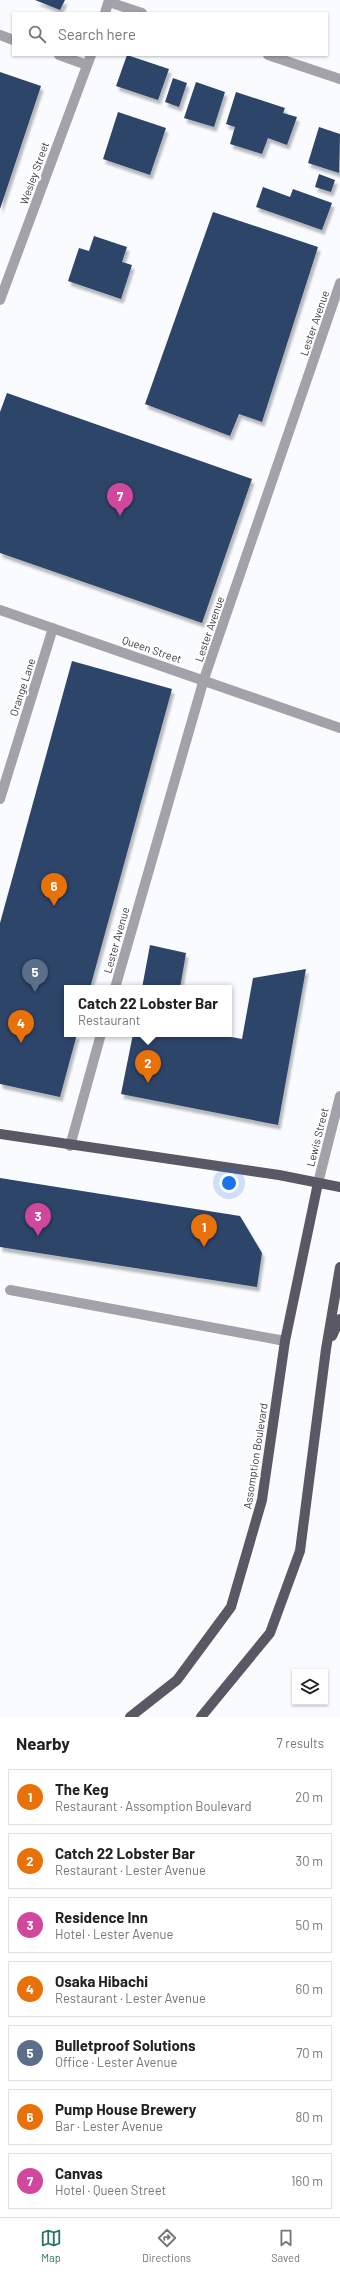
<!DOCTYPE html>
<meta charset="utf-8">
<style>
body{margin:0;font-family:Barlow,sans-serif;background:#f6f6f6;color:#222}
.controls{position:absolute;right:12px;bottom:12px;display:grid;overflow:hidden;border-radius:0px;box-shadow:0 1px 3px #0004}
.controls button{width:36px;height:36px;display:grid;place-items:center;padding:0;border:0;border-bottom:1px solid #e0e0e0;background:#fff;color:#222;font:20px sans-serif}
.you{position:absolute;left:229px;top:1183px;width:14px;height:14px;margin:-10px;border:3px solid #fff;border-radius:50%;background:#1a73e8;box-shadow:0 0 0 6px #1a73e833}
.badge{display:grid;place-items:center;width:26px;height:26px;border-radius:50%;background:#2a7167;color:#fff;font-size:13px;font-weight:700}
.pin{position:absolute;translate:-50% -33px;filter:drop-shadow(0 1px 2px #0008)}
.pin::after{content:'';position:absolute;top:21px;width:14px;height:12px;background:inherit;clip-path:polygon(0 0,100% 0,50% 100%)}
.popup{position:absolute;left:64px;top:985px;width:168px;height:52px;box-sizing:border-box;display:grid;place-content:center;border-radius:0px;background:#fff;filter:drop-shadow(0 1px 3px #0005);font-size:13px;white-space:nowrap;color:#767676}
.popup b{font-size:15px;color:#222}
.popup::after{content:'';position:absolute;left:50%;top:100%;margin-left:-8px;border:8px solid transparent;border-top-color:#fff}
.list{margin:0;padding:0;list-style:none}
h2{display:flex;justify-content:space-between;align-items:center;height:52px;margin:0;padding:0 16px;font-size:17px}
h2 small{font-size:13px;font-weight:400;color:#767676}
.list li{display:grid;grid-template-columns:26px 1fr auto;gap:12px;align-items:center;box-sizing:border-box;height:56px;margin:0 8px 8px;padding:0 8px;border:1px solid #e0e0e0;border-radius:0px}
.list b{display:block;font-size:15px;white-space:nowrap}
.list p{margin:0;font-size:13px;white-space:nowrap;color:#767676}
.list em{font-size:13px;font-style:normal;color:#767676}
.icon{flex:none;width:22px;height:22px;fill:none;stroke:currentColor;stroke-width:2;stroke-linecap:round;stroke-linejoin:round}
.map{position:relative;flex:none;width:340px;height:1717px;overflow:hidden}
.search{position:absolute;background:#fff;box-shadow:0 1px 3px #0004;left:12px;right:12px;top:12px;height:44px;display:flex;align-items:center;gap:10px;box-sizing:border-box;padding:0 14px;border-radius:0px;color:#767676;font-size:15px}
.sheet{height:500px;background:#fff}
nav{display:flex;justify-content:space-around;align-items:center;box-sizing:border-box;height:56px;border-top:1px solid #e0e0e0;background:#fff;font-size:11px;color:#767676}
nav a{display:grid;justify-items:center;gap:2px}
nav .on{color:#2a7167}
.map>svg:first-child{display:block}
.building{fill:#2d456a;filter:url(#shadow)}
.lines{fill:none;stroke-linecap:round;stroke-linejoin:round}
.minor{stroke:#a3a1a9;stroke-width:10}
.major{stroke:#5b5865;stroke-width:10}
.labels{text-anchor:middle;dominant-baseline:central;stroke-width:4;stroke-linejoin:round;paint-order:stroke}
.street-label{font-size:11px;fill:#383a41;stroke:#fff}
</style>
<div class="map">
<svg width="340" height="1717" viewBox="0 0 340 1717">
<defs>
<filter id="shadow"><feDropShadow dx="2.5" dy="4.5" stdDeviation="1" flood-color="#0004"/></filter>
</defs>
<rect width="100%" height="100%" fill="#fafbff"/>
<!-- building -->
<path class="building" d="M35 0H65L60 10Z
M127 55 169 69 158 100 116 86Z
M0 72 41 86 0 209Z
M173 78 187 83 179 107 165 102Z
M196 82 225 92 214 127 184 118Z
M236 92 285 108 283 113 297 117 287 145 268 138 262 154 230 144 235 127 226 124Z
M118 112 166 128 150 175 103 159Z
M319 127 340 134 339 173 308 163Z
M319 174 335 180 331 192 315 187Z
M263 187 290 197 293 189 332 203 322 230 256 207Z
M213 212 318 247 262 422 239 414 230 436 145 404Z
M94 236 127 247 122 262 132 265 121 299 68 281 79 248 89 251Z
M7 393 252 479 202 623 0 553V412Z
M72 661 172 689 90 988H67V1034H77L60 1097 0 1084V923Z
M150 945 186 953 180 988H142Z
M306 969 278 1125 121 1094 133 1034H216L242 1039 253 978Z
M0 1178 240 1216 262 1253 257 1287 0 1247Z"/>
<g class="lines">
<!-- minor -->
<path class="minor" d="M109 2 142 13
M105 13 109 0
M0 35 13 40
M59 55 87 65
M268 55 340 79
M0 300 91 55
M0 610 340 728
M0 799 53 628
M115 988 204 679 340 283
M70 1146 101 1034
M318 1183 340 1096
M10 1290 285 1341"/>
<!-- major -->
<path class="major" d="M0 1134 279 1175 340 1187
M332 1336 340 1319
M130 1717 177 1680 231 1607 262 1500 285 1341 318 1183
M201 1717 270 1633 300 1551 326 1349 340 1267"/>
</g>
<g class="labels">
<!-- street labels -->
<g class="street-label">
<text transform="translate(34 173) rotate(-70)">Wesley Street</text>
<text transform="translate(314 323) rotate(-71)">Lester Avenue</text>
<text transform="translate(209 629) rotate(-71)">Lester Avenue</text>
<text transform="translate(152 649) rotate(19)">Queen Street</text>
<text transform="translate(22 687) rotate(-72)">Orange Lane</text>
<text transform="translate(116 940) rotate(-74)">Lester Avenue</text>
<text transform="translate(317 1137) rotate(-76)">Lewis Street</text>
<text transform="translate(255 1456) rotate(-81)">Assomption Boulevard</text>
</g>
</g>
</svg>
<div class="controls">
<button><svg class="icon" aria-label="layers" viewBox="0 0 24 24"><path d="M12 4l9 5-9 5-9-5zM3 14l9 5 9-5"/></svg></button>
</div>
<div class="you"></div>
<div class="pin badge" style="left:204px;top:1247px;background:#e8710a">1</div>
<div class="pin badge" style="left:148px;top:1083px;background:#e8710a">2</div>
<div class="popup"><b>Catch 22 Lobster Bar</b>Restaurant</div>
<div class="pin badge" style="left:38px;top:1236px;background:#d1479c">3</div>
<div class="pin badge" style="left:21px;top:1043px;background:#e8710a">4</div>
<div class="pin badge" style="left:35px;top:992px;background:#5c6f8a">5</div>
<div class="pin badge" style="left:54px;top:906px;background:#e8710a">6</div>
<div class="pin badge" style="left:120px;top:516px;background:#d1479c">7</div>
<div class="search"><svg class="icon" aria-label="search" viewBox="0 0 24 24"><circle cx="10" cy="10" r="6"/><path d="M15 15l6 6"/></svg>Search here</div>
</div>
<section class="sheet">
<h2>Nearby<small>7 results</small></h2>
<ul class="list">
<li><span class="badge" style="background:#e8710a">1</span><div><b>The Keg</b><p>Restaurant · Assomption Boulevard</p></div><em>20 m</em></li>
<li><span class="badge" style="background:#e8710a">2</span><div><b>Catch 22 Lobster Bar</b><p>Restaurant · Lester Avenue</p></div><em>30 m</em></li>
<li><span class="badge" style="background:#d1479c">3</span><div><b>Residence Inn</b><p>Hotel · Lester Avenue</p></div><em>50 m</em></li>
<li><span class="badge" style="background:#e8710a">4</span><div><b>Osaka Hibachi</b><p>Restaurant · Lester Avenue</p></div><em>60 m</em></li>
<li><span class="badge" style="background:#5c6f8a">5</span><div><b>Bulletproof Solutions</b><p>Office · Lester Avenue</p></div><em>70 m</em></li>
<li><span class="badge" style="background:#e8710a">6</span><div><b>Pump House Brewery</b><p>Bar · Lester Avenue</p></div><em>80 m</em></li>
<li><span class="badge" style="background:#d1479c">7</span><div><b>Canvas</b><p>Hotel · Queen Street</p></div><em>160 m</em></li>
</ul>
</section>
<nav>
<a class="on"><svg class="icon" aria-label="map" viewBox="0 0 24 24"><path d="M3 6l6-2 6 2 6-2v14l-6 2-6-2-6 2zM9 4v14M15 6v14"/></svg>Map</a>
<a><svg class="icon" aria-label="directions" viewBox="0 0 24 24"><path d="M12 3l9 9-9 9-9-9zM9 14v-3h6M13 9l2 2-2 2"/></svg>Directions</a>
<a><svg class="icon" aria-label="saved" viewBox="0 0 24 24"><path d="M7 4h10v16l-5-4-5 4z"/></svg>Saved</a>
</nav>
